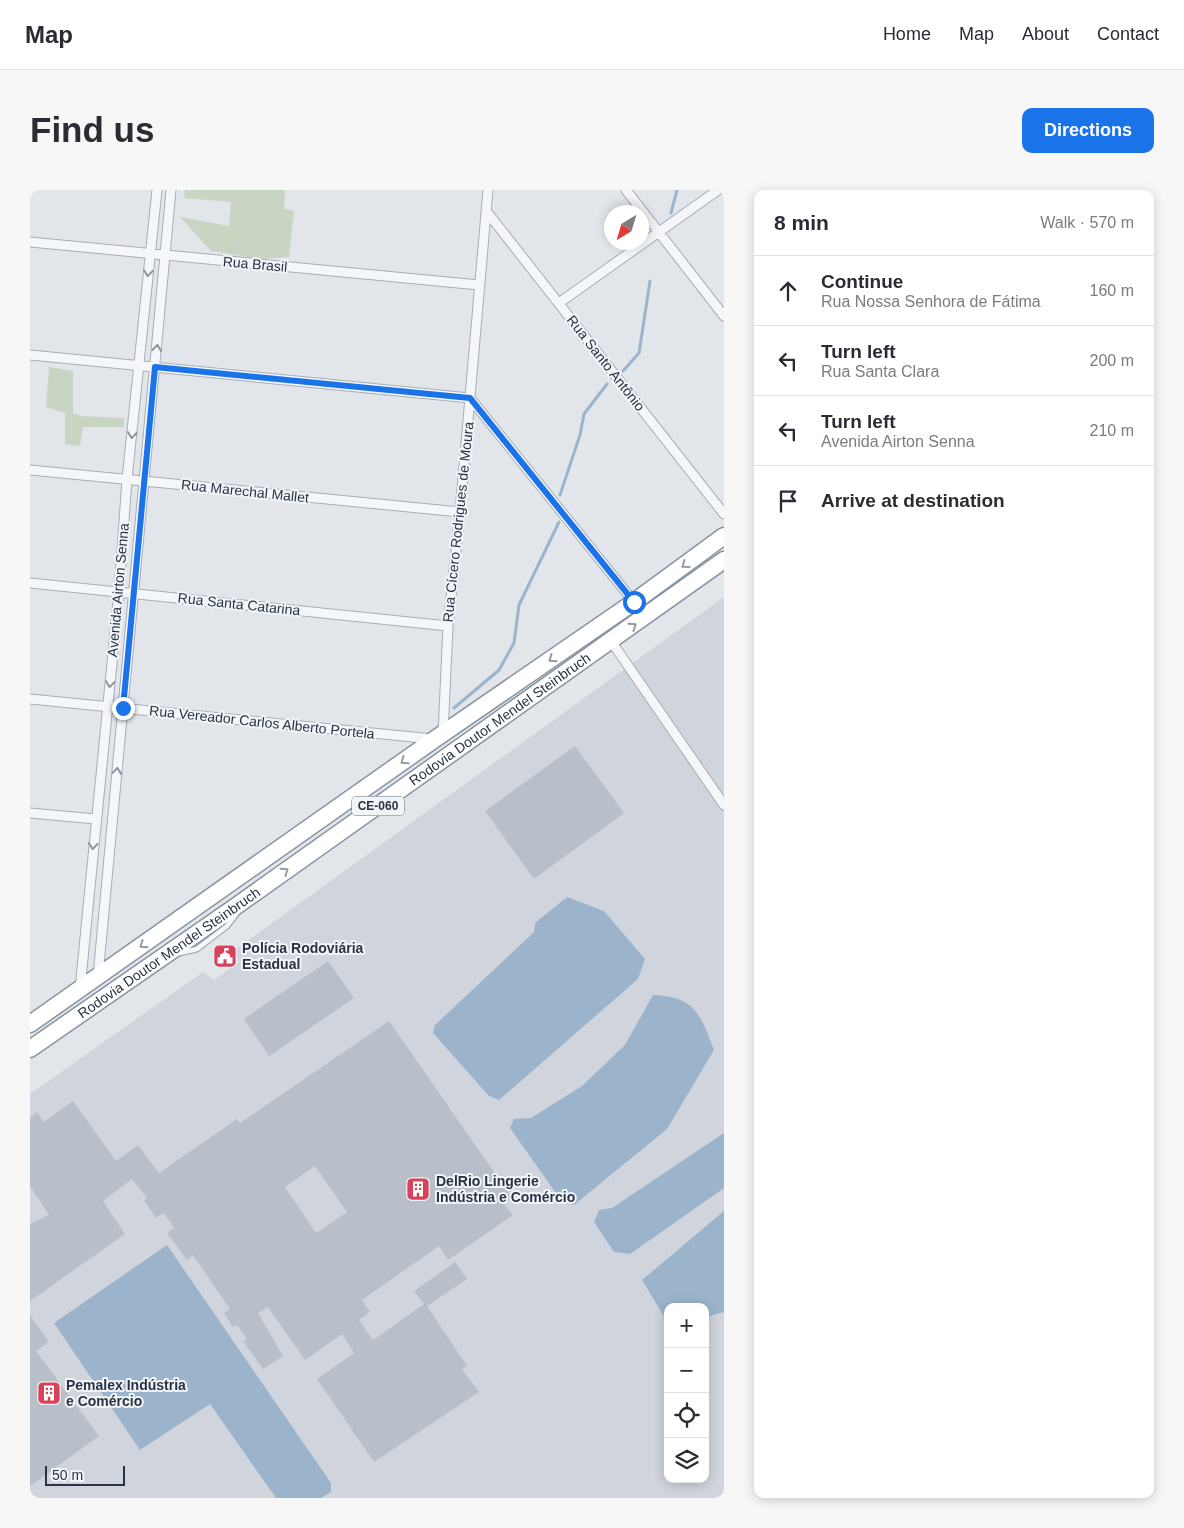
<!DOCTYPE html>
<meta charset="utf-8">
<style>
body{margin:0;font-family:Helvetica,sans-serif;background:#f7f7f7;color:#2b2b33}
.controls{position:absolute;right:15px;bottom:15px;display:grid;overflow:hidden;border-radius:10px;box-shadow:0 2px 12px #0003}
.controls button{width:45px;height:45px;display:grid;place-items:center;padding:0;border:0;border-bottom:1px solid #e1e1e2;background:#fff;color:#2b2b33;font:25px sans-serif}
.compass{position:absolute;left:574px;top:15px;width:45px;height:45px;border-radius:50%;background:#fff;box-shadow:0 2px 12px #0003;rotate:218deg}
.scale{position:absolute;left:15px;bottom:12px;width:80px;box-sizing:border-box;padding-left:5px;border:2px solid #293344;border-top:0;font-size:14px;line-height:18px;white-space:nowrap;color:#293344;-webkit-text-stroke:4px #f2f5f8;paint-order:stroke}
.stop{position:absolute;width:15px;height:15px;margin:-11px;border:4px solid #1a73e8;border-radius:50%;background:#fff}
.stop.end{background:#1a73e8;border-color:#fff;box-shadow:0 1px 5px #0008}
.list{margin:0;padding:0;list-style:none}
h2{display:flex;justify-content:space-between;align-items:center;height:65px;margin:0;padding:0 20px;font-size:21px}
h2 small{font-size:16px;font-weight:400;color:#7c7c81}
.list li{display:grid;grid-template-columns:32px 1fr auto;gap:15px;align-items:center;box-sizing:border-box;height:70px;padding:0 20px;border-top:1px solid #e1e1e2}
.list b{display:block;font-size:19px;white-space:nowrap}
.list p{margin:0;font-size:16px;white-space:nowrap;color:#7c7c81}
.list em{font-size:16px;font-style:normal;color:#7c7c81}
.icon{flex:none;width:28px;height:28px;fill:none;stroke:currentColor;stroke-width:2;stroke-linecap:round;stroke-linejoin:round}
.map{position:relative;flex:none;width:694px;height:1308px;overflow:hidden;border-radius:10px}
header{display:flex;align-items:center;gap:30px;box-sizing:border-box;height:70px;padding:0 25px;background:#fff;border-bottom:1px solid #e1e1e2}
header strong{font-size:24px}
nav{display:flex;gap:28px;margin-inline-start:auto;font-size:18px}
.intro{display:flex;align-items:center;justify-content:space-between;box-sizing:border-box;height:120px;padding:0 30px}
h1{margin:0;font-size:35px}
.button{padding:12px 22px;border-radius:10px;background:#1a73e8;color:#fff;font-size:18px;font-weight:700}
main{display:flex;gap:30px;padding:0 30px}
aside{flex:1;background:#fff;border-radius:10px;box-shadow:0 2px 12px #0003}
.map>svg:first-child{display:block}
.built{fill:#d0d5dd;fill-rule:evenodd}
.green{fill:#c8d5c3}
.water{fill:#9bb4cc}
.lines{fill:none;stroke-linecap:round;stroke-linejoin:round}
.stream{stroke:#9bb4cc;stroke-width:3}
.building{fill:#b9bfc9;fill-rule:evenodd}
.lane-casing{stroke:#a7adb6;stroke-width:7}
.street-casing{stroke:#a7adb6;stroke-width:11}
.highway-casing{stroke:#8893a2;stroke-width:19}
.lane{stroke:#f5f6f9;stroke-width:4.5}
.street{stroke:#f5f6f9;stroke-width:9}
.highway{stroke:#fff;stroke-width:16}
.oneway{stroke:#8f949e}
.oneway2{stroke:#9499a2}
.route{stroke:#1a73e8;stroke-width:6}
.labels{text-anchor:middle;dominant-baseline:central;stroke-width:4;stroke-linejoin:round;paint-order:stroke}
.shield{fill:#f2f5f8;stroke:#656d7a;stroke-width:1}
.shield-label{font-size:12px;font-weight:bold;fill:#293344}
.street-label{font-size:14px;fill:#293344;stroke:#f2f5f8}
.poi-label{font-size:14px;font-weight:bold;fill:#293344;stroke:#f2f5f8;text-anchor:start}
</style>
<header>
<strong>Map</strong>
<nav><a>Home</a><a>Map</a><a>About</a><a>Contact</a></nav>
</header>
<div class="intro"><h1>Find us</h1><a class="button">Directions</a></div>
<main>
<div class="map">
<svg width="694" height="1308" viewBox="0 0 694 1308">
<rect width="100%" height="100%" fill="#e2e6eb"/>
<!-- built -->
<path class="built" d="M694 407V1308H0V904L173 782 184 790 209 772 205 760ZM638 1117H675V1289H638Z"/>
<!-- green -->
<path class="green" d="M155 0H255L254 19 264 21 259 67 231 69 181 61 150 27 199 36 201 12 154 8Z
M19 177 43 181V223L52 226 94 228V237H53L50 256 35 254V223L16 217Z"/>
<!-- water -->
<path class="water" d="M537 707 574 721 615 769 608 789 469 910 459 906 403 843 405 835 504 742 505 733Z
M623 805C666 807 670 824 684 860L637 939 544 1015 533 1013 480 938 484 929 501 928 552 896 595 855Z
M694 943V998L600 1064 584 1062 564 1032 569 1020 582 1018Z
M694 1021V1122L675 1127V1117H638V1133L612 1090Z
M137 1055 301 1293V1302L291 1308H246L180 1214 110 1260 24 1133Z"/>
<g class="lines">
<!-- stream -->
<path class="stream" d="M641 23 647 0
M593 181 609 163 620 91
M530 305 550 245 554 224 577 194
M424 518 469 480 484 453 489 415 529 332"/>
</g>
<!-- building -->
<path class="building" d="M545 556 594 623 504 689 455 621Z
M194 754 206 771 196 778 183 762Z
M298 771 324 808 239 866 214 829Z
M359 831 482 1008 474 1014 483 1025 418 1070 409 1056 332 1110 340 1122 329 1130 343 1150 394 1114 384 1101 425 1072 437 1089 397 1116 437 1176 432 1179 449 1202 344 1272 287 1189 324 1163 312 1144 275 1170 238 1117 228 1123 253 1166 233 1179 213 1151 217 1149 207 1135 203 1137 194 1123 200 1119 163 1065 157 1070 137 1043 144 1038 134 1023 126 1028 114 1010 117 1008 102 989 73 1011 95 1044 0 1111V1034L19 1025 0 996V928L7 922 14 932 43 911 86 971 108 955 129 983 207 929 210 933ZM285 976 317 1022 286 1043 255 997Z
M0 1125 19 1152 6 1161 69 1246 0 1296Z"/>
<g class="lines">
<!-- lane casing -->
<g class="lane-casing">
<path id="lane" d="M150 763 167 759 197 736 207 723"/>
</g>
<!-- street casing -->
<g class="street-casing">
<path id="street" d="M596 0 694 126
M457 22 694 324
M0 52 449 95
M529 113 688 0
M0 165 440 208 604 412
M0 280 430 322
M0 393 418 436
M581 451 694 615
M0 509 403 549
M413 544 418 436 430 322 458 0
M0 623 66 629
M68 786 141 0
M50 799 89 402 97 289 127 0"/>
</g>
<!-- highway casing -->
<g class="highway-casing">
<g id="highway">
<path d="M0 834 405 549 604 412 694 346"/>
<path id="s1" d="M0 859 202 719 694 370"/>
</g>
</g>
<!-- lane -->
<use href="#lane" class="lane"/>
<!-- street -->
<use href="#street" class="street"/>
<!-- highway -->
<use href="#highway" class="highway"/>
</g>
<!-- one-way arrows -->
<defs><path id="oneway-chevron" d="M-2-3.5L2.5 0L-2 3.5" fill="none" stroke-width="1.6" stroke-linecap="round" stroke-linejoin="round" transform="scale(1.25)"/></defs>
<g class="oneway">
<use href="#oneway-chevron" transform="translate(118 83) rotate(96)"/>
<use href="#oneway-chevron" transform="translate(127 158) rotate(-84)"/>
<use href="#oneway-chevron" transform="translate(102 245) rotate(96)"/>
<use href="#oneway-chevron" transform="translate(80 494) rotate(96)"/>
<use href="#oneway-chevron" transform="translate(87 581) rotate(-85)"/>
<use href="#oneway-chevron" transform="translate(63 656) rotate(95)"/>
</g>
<g class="oneway2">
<use href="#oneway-chevron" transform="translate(655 375) rotate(144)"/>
<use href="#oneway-chevron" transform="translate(603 436) rotate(-35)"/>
<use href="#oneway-chevron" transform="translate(522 469) rotate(145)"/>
<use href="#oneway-chevron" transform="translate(374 571) rotate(145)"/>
<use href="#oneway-chevron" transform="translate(255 681) rotate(-35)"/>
<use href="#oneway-chevron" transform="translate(113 755) rotate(145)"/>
</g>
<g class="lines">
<!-- route -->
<path class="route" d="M93 518 125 177 440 208 604 412"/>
</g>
<!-- icons -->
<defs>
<g id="civic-square" transform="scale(1.25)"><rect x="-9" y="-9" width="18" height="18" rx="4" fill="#d5425a" stroke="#f2f5f8"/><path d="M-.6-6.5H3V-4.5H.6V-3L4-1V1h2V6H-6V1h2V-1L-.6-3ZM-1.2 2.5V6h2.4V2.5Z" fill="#fff"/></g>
<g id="building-square" transform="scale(1.25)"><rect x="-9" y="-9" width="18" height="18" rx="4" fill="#d5425a" stroke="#f2f5f8"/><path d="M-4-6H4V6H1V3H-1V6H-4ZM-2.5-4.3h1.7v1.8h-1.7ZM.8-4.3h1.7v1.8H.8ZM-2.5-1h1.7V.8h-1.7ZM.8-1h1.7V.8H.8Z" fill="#fff"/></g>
</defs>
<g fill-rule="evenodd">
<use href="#civic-square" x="195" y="766"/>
<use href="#building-square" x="388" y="999"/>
<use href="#building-square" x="19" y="1203"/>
</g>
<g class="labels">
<!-- shield labels -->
<rect class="shield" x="322" y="606.5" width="52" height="19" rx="4"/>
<g class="shield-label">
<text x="348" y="616">CE-060</text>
</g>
<!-- street labels -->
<g class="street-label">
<text transform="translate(225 74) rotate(5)">Rua Brasil</text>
<text transform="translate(576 173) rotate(52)">Rua Santo Antônio</text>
<text transform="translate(215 301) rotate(6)">Rua Marechal Mallet</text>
<text transform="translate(428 332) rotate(-84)">Rua Cícero Rodrigues de Moura</text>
<text transform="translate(88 400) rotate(-85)">Avenida Airton Senna</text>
<text transform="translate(209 414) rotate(6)">Rua Santa Catarina</text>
<text stroke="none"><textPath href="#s1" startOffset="574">Rodovia Doutor Mendel Steinbruch</textPath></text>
<text transform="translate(232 532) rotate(6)">Rua Vereador Carlos Alberto Portela</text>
<text stroke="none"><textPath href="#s1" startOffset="169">Rodovia Doutor Mendel Steinbruch</textPath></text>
</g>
<!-- poi labels -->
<g class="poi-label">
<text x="212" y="758">Polícia Rodoviária<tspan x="212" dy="16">Estadual</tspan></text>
<text x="406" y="991">DelRio Lingerie<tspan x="406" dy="16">Indústria e Comércio</tspan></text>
<text x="36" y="1195">Pemalex Indústria<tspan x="36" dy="16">e Comércio</tspan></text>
</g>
</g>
</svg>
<div class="controls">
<button>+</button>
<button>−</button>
<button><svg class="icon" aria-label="locate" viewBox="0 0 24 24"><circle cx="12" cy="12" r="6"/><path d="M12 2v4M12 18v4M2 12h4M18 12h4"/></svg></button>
<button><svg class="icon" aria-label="layers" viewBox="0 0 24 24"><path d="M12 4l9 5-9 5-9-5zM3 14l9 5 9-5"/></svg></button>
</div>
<svg class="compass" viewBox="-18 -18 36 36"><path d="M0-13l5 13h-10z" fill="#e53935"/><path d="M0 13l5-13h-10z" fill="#7c7c81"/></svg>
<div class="scale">50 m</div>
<div class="stop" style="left:604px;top:412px"></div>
<div class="stop end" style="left:93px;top:518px"></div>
</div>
<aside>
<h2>8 min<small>Walk · 570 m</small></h2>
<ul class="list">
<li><svg class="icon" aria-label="ahead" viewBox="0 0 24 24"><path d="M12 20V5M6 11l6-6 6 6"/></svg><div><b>Continue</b><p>Rua Nossa Senhora de Fátima</p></div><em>160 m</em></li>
<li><svg class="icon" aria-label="left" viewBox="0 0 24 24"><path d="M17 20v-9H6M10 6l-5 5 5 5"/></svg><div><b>Turn left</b><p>Rua Santa Clara</p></div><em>200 m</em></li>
<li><svg class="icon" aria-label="left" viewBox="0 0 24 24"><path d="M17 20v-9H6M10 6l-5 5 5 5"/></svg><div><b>Turn left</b><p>Avenida Airton Senna</p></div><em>210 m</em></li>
<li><svg class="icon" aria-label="arrive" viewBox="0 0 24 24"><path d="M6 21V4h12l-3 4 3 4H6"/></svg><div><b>Arrive at destination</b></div></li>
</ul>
</aside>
</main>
